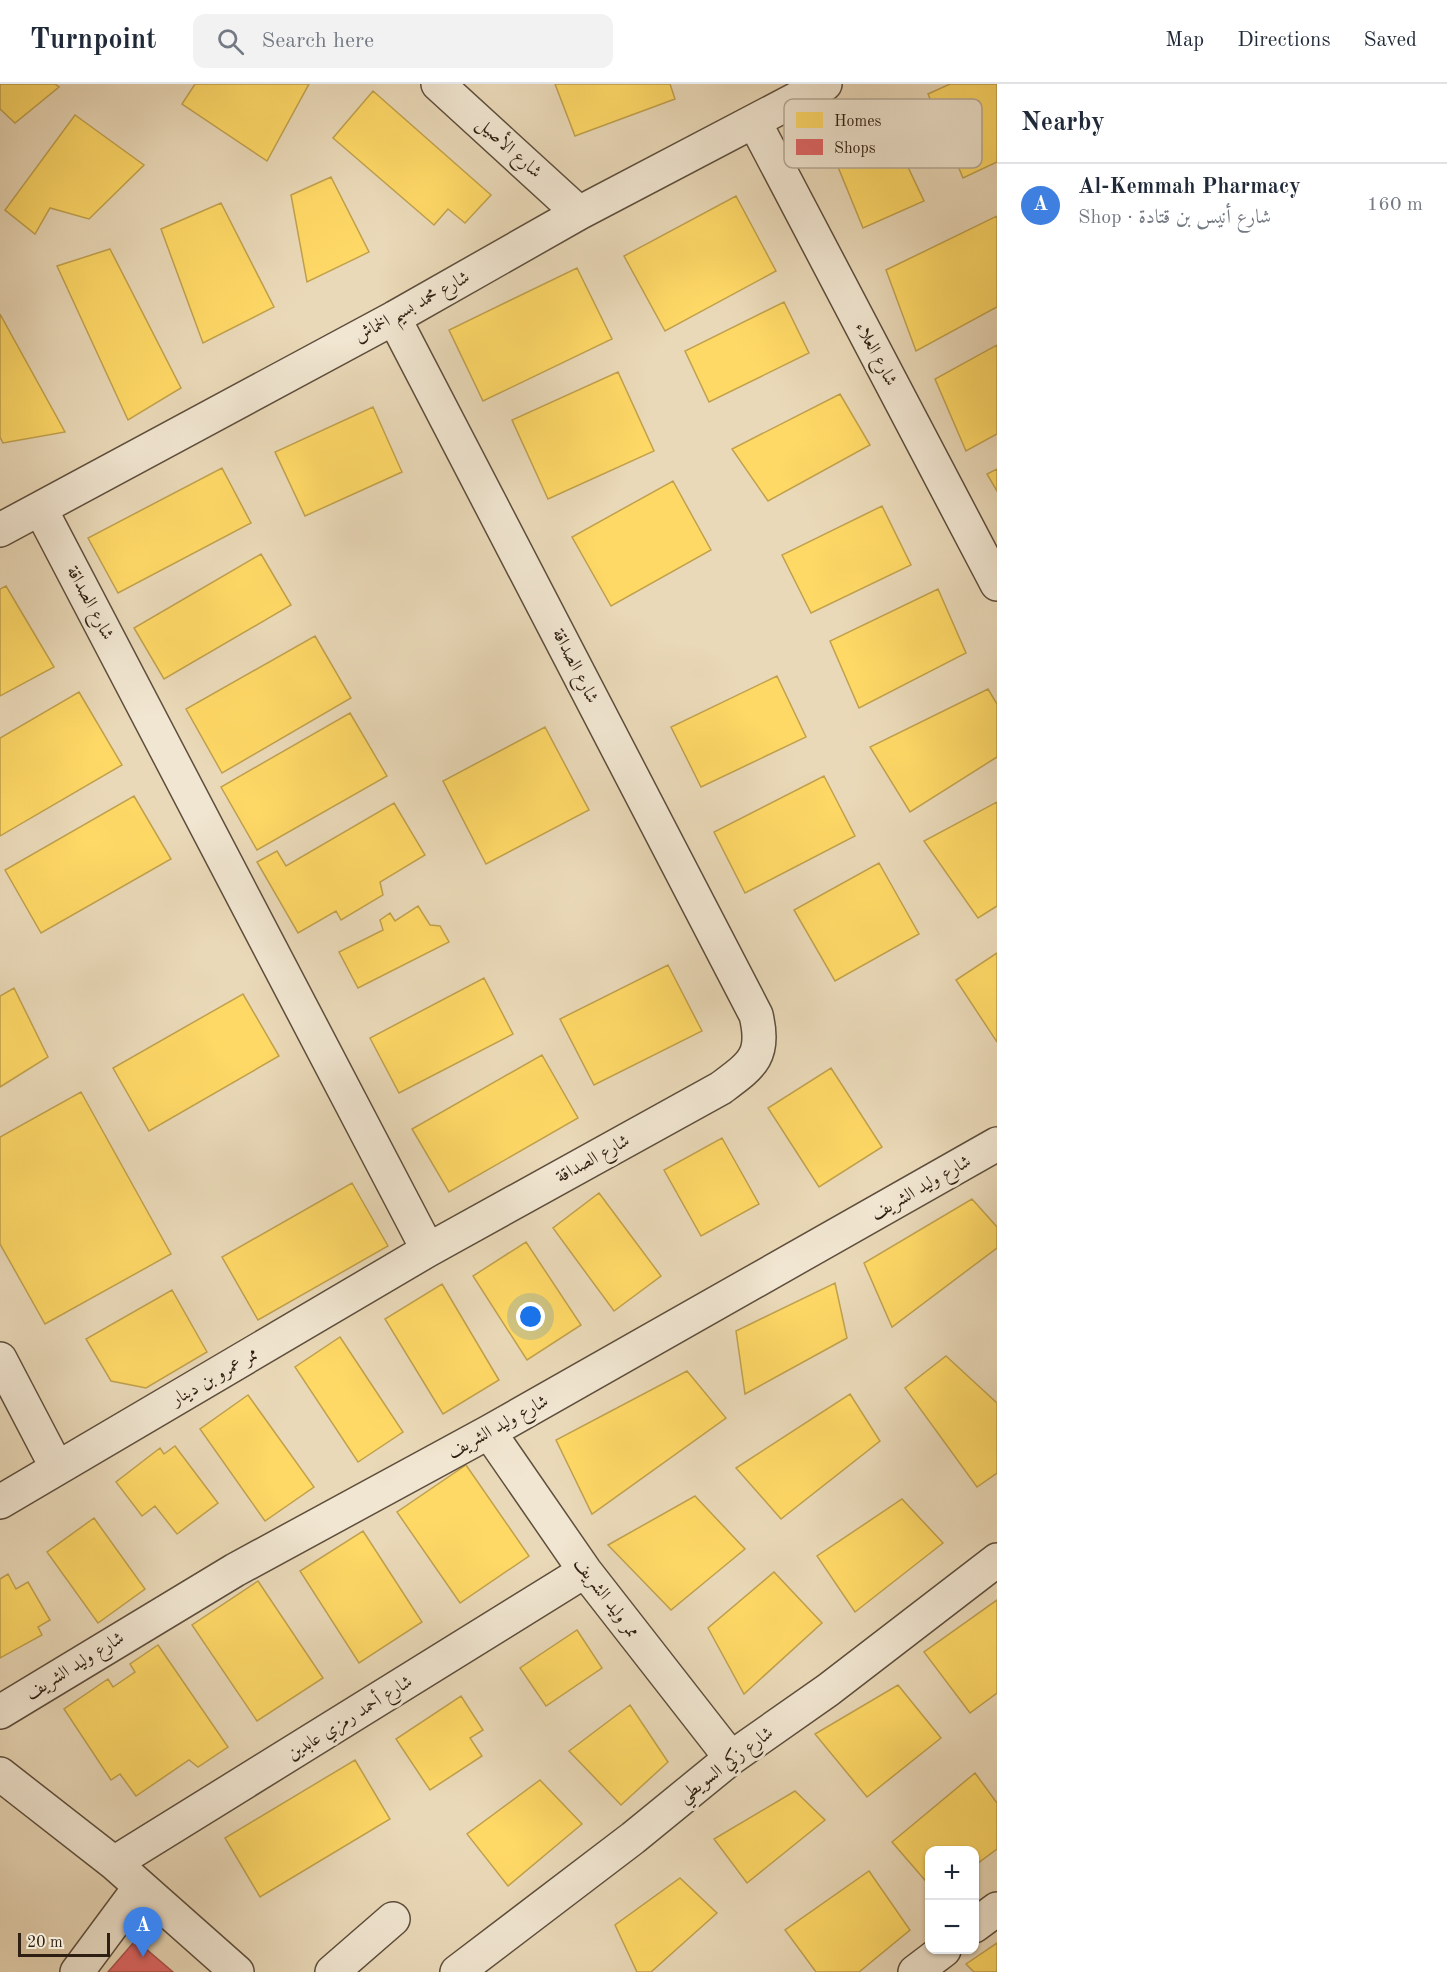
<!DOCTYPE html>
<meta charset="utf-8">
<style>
body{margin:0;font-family:"Old Standard TT",Amiri,serif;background:#f2f2f3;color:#1f2937}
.controls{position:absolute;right:18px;bottom:18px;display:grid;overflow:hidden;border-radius:12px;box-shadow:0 2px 4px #0004}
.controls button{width:54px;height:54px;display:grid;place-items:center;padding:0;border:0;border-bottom:2px solid #e0e1e3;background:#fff;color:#1f2937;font:30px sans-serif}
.scale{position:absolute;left:18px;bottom:15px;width:92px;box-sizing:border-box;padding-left:6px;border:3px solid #2f1f12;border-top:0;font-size:16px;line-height:21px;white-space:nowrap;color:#2f1f12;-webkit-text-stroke:4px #f1e6d1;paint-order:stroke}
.you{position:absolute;left:531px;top:1233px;width:21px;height:21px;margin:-15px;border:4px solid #fff;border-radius:50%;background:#1a73e8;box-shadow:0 0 0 9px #1a73e833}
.badge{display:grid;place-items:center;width:39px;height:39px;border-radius:50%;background:#db2777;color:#fff;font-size:20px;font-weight:700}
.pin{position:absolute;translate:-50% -50px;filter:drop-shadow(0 2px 3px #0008)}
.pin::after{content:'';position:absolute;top:32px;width:21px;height:18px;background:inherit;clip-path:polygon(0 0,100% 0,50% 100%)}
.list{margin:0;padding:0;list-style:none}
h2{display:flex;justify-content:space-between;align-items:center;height:78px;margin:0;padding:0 24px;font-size:26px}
h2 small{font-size:20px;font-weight:400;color:#747a83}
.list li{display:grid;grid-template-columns:39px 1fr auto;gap:18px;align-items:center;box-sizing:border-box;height:84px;padding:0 24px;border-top:2px solid #e0e1e3}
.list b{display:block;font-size:22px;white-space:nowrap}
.list p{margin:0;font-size:20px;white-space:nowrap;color:#747a83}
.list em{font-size:20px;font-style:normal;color:#747a83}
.icon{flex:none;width:33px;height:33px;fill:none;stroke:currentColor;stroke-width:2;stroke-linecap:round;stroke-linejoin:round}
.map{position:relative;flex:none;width:997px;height:1888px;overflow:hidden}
header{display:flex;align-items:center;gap:36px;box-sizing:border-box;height:84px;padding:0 30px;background:#fff;border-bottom:2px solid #e0e1e3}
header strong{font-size:28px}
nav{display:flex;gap:33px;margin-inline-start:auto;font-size:21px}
.search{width:420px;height:54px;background:#f2f2f3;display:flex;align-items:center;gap:15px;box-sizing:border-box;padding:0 21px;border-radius:12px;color:#747a83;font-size:22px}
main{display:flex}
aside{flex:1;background:#fff}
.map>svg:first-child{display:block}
.homes{fill:#ffd966;stroke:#c1a14d;stroke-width:1.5}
.shops{fill:#e06666;stroke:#ab514d;stroke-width:1.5}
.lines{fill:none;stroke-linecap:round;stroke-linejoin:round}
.minor-casing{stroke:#5e4e3c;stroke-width:36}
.minor{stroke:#f1e6d1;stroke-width:33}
.labels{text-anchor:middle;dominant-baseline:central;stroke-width:6;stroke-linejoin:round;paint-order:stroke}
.street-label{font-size:18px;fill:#2f1f12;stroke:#f1e6d1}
.key{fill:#f1e6d1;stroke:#b7aa98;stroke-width:1.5}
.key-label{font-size:16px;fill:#2f1f12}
</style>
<header>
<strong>Turnpoint</strong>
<div class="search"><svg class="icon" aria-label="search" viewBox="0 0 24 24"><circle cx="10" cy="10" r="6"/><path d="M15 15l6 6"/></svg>Search here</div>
<nav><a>Map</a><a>Directions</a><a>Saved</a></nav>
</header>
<main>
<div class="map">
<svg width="997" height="1888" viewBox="0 0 997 1888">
<rect width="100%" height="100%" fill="#ead9b8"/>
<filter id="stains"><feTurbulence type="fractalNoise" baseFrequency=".00333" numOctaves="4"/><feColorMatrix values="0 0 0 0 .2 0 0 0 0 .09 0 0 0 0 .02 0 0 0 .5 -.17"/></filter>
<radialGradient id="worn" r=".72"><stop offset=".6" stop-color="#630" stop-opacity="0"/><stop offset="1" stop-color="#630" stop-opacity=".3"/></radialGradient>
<!-- homes -->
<path class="homes" d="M0 0H55L59 3 15 39 0 25Z
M195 0H309L267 77 182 20Z
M555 0H670L675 15 575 52Z
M950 0H997V78L963 94 928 10Z
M373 7 491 111 465 139 448 125 434 141 333 54Z
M880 24 924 117 863 144 827 56Z
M75 31 144 81 89 135 50 124 35 150 5 126Z
M331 93 369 168 307 198 291 111Z
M736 112 776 187 665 247 624 172Z
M221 119 274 223 203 259 161 145Z
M997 132V223L916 267 886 186Z
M110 165 181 304 128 336 57 182Z
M577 184 612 255 483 317 449 246Z
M784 218 809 269 709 318 685 267Z
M0 230 65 348 3 359 0 353Z
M997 261V350L966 367 935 295Z
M618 288 654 367 548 415 512 336Z
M840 310 870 361 768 417 732 365Z
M373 323 402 388 305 432 275 368Z
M222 384 251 439 118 509 88 454Z
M997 385V407L987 390Z
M673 397 711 466 611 522 572 453Z
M882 422 911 481 811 529 782 471Z
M261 470 291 521 164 595 134 544Z
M6 502 54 583 0 612V505Z
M938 505 966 569 859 624 830 557Z
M315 552 351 614 222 689 186 625Z
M777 592 806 653 701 703 671 643Z
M988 605 997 620V673L910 728 870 663Z
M79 608 122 681 0 752V654Z
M350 629 387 692 257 766 221 703Z
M545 643 589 726 486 780 443 697Z
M824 692 855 752 745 809 714 748Z
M134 712 171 775 41 849 5 786Z
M997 718V822L978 834 924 757Z
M394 719 425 771 380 798 383 811 341 836 336 827 298 849 257 778 277 767 286 782Z
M879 779 919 850 835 897 794 826Z
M418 822 430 841 440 842 449 858 358 904 339 868 383 846 380 836 390 829 395 837Z
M997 869V958L956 896Z
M668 881 702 947 594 1001 560 935Z
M484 894 513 950 399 1009 370 954Z
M14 904 48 973 0 1003V912Z
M243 910 279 972 149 1047 113 984Z
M542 971 578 1034 449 1108 412 1045Z
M831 984 882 1063 819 1103 768 1024Z
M81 1008 171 1170 45 1240 0 1160V1053Z
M722 1054 759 1120 701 1152 664 1086Z
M352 1099 388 1162 258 1236 222 1173Z
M599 1109 661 1192 614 1227 553 1144Z
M972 1115 997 1143V1164L892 1243 864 1179Z
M526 1158 581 1241 527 1276 473 1192Z
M835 1199 847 1254 745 1310 736 1247Z
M442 1200 499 1296 443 1330 385 1235Z
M172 1206 207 1268 146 1304 111 1297 86 1255Z
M340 1253 403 1348 358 1378 295 1283Z
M946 1272 997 1319V1389L977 1403 905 1304Z
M687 1287 726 1334 592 1430 556 1356Z
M850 1310 880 1357 781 1435 736 1384Z
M248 1311 314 1403 265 1437 200 1345Z
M175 1362 218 1419 177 1450 155 1422 142 1432 116 1398 160 1364 164 1370Z
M466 1381 529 1472 460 1519 397 1428Z
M695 1412 745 1465 671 1526 608 1461Z
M902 1415 943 1459 855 1528 817 1472Z
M94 1434 145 1505 98 1539 47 1468Z
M363 1447 422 1538 359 1579 300 1487Z
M774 1488 822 1539 744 1610 708 1544Z
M8 1490 16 1505 28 1498 50 1536 38 1543 42 1551 0 1574V1495Z
M258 1497 323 1594 257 1637 192 1541Z
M997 1516V1609L970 1629 924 1568Z
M577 1546 602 1584 546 1622 520 1584Z
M158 1561 228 1663 198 1683 189 1676 136 1712 120 1690 111 1696 64 1625 108 1595 113 1603 135 1588 130 1580Z
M898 1601 941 1654 867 1713 815 1650Z
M461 1612 483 1646 470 1654 482 1672 430 1706 396 1655Z
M630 1621 668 1678 621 1721 569 1667Z
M355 1676 390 1735 260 1813 225 1754Z
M975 1689 997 1719V1765L974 1782V1766H930V1802L892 1758Z
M540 1696 582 1740 508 1802 467 1750Z
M795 1707 825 1736 747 1799 714 1755Z
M869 1787 910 1846 859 1888H816L785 1846Z
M680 1794 717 1829 651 1888H637L615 1841Z
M997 1859V1888H974L966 1880Z"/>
<!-- shops -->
<path class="shops" d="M134 1858 139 1859 173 1888H108Z"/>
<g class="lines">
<!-- minor casing -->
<g class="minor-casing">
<path id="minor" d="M438 0 579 129
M755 39 997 500
M41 426 428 1166 721 1004C752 981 766 972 756 931L394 234
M0 446 394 234 579 129 825 0
M0 1275 57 1384
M489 1348 585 1487 731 1674
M0 1418 428 1166
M0 1628 235 1486 489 1348 997 1060
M0 1690 114 1779 237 1888
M114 1779 585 1487
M974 1842 997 1825
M77 1888 140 1803
M332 1888 393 1835
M457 1888 633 1754 731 1674 828 1606 997 1476
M915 1888 944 1866"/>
</g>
<!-- minor -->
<use href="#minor" class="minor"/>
</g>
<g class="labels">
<!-- street labels -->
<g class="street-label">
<text transform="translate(509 64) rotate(42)">شارع الأصيل</text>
<text transform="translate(412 223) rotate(-29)">شارع محمد بسيم الخماش</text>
<text transform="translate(876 270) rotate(62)">شارع العلاء</text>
<text transform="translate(90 519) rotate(62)">شارع الصداقة</text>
<text transform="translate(575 582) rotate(63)">شارع الصداقة</text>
<text transform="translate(593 1075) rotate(-29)">شارع الصداقة</text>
<text transform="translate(921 1104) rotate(-30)">شارع وليد الشريف</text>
<text transform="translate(215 1293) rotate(-30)">ممر عمرو بن دينار</text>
<text transform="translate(498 1343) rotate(-29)">شارع وليد الشريف</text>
<text transform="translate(606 1514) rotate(53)">ممر وليد الشريف</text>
<text transform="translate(75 1582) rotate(-32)">شارع وليد الشريف</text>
<text transform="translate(350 1634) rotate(-32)">شارع أحمد رمزي عابدين</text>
<text transform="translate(726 1681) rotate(-37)">شارع زكي السويطي</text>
</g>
</g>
<!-- legend -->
<rect x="784" y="15" width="198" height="69" rx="9" class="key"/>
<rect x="796" y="28" width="27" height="16" fill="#ffd966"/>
<rect x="796" y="55" width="27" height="16" fill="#e06666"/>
<g class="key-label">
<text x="834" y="42">Homes</text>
<text x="834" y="69">Shops</text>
</g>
<rect width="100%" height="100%" filter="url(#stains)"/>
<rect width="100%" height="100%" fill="url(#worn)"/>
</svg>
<div class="controls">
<button>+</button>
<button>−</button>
</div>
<div class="scale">20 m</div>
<div class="you"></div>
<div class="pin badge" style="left:143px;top:1873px;background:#3f7fe0">A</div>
</div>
<aside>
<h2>Nearby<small></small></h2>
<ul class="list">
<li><span class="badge" style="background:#3f7fe0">A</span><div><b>Al-Kemmah Pharmacy</b><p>Shop · شارع أنيس بن قتادة</p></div><em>160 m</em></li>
</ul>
</aside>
</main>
